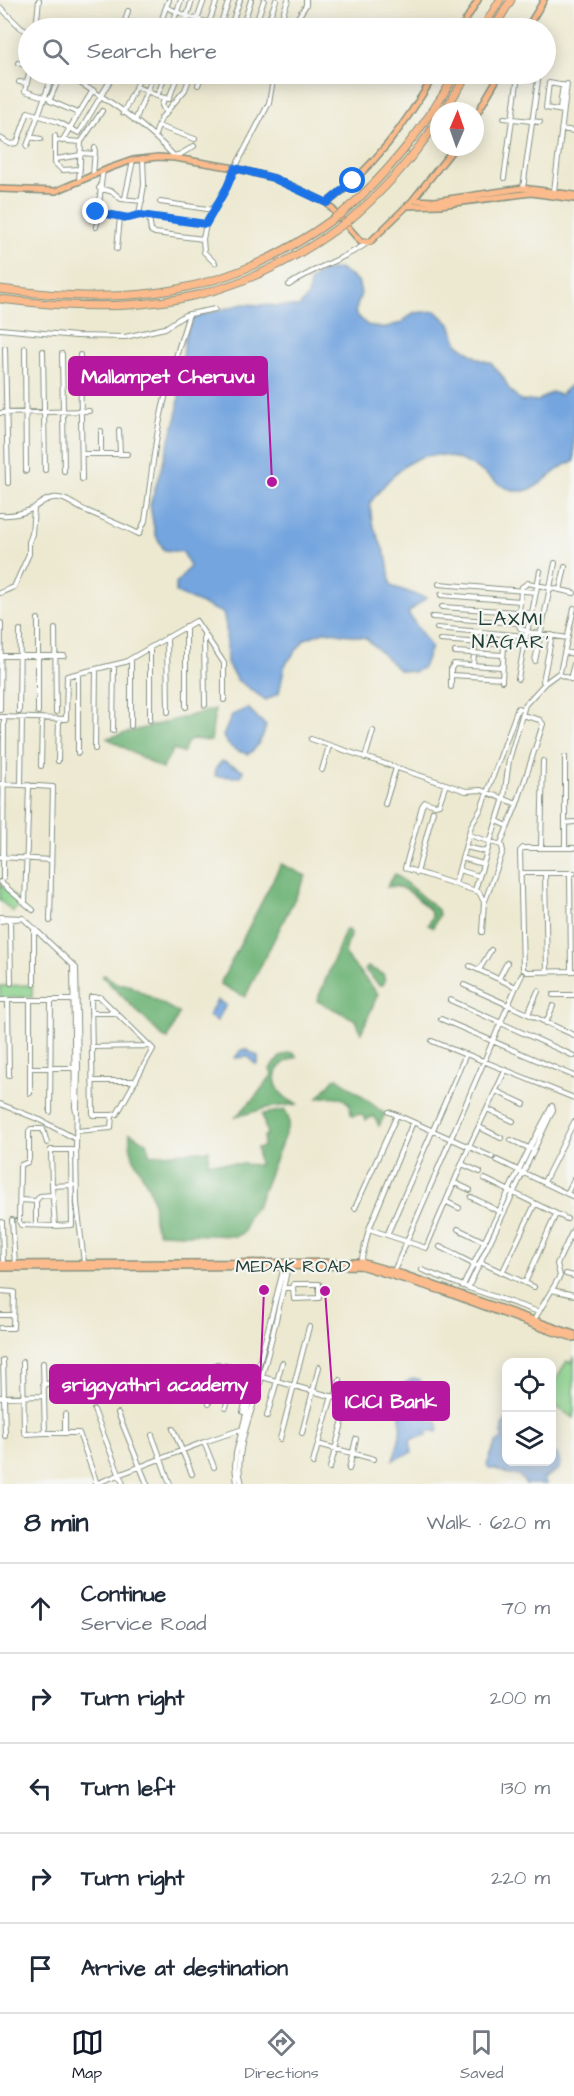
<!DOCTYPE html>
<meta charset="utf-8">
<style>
body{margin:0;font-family:"Architects Daughter",sans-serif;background:#f6f6f7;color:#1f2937}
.controls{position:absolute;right:18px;bottom:18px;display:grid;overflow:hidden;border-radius:12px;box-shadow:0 3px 15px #0003}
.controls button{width:54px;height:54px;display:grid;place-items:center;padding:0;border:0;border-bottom:2px solid #e0e1e3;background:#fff;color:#1f2937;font:30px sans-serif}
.compass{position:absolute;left:430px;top:102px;width:54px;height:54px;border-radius:50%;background:#fff;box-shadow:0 3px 15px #0003;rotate:2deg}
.stop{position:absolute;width:18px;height:18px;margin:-14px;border:4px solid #1a73e8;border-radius:50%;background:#fff}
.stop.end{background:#1a73e8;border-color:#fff;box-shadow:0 2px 6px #0008}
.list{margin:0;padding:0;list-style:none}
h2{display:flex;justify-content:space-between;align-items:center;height:78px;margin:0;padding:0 24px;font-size:26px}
h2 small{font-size:20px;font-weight:400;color:#747a83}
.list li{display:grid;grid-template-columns:39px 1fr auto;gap:18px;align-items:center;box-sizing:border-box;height:90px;padding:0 24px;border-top:2px solid #e0e1e3}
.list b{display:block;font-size:22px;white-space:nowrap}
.list p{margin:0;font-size:20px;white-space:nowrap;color:#747a83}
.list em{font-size:20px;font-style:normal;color:#747a83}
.icon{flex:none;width:33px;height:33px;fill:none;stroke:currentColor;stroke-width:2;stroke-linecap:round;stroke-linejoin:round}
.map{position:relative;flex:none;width:574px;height:1484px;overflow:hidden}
.search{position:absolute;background:#fff;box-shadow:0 3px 15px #0003;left:18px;right:18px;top:18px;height:66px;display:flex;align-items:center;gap:15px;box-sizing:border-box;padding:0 21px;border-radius:33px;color:#747a83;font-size:22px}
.sheet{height:528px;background:#fff}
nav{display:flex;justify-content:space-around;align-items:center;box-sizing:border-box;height:84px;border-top:2px solid #e0e1e3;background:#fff;font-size:16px;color:#747a83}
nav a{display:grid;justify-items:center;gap:3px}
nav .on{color:#111827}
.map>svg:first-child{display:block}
.green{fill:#8cd38e;stroke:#568861;stroke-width:1.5}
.forest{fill:#71b579;stroke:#487956;stroke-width:1.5}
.water{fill:#74a5df;stroke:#4a718a;stroke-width:1.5}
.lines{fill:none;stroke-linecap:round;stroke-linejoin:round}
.minor-casing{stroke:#869382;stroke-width:6}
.major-casing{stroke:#869382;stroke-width:8}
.highway-casing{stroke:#869382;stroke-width:9}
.minor{stroke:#fff;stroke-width:4}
.major{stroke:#fbbb8c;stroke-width:5}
.highway{stroke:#fbbb8c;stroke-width:7}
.highway-bridge-casing{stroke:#869382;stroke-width:9;stroke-linecap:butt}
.highway-bridge{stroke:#fbbb8c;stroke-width:7}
.route{stroke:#1a73e8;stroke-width:8}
.labels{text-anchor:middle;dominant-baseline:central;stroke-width:4.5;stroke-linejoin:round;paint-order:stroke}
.street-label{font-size:18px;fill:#1f3d34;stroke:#f6f6f2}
.neighbourhood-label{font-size:20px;letter-spacing:1.5px;fill:#1f3d34;stroke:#f6f6f2}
.leader{fill:none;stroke:#b5179e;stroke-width:2}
.callout-dot{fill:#b5179e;stroke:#f6f6f2;stroke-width:2}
.callout{fill:#b5179e;stroke:#b5179e;stroke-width:2}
.callout-label{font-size:20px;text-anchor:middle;font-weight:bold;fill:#fff}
</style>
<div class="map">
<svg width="574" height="1484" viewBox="0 0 574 1484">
<rect width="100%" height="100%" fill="#f6f6f2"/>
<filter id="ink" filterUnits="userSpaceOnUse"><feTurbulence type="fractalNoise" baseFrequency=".0167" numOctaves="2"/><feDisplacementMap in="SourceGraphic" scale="12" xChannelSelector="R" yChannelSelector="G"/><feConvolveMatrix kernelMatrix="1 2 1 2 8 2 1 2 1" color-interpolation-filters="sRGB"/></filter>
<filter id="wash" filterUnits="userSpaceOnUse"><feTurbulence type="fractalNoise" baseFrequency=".008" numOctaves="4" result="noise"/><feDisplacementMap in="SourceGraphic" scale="24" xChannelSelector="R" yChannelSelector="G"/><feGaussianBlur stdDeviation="1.35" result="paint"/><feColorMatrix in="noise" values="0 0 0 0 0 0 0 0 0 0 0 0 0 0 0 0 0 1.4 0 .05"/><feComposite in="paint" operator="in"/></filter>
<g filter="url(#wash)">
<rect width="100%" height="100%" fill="#ede9d1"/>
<!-- green -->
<path class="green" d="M0 884 21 903 13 912 0 900Z
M32 985V997L0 998V986Z
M574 1358V1418L552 1404V1387L567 1361 571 1363Z"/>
<!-- forest -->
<path class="forest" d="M215 709 211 741 192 739 187 743 183 753 173 749 162 769 107 738Z
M281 864 306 876 245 997 220 984Z
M395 874 438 910 439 915 433 927 428 925 432 916 430 910C417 899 405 882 387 887Z
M346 929 351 932 345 952 346 956 378 994 361 1033 356 1020 317 1001Z
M368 967 383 974 385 981 383 985H379L365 970Z
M105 975 118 984H127L179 1013 168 1039 163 1037 102 976Z
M288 1053H293L297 1057C293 1059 287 1060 284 1063 266 1077 279 1098 298 1104L266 1108 236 1117 256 1096 272 1075 270 1069 280 1057Z
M338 1078 385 1114 379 1126 374 1116 366 1120 361 1114 353 1116 351 1114 350 1105C341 1094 331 1096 318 1098L334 1079Z
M285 1110 288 1116 289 1124 257 1206 248 1216 244 1232 236 1236 159 1233C151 1223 155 1212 153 1201 148 1175 127 1162 130 1133L146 1142 150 1155 209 1150 208 1162 259 1165 257 1148 263 1147 264 1136 267 1135 262 1114Z"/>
<!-- water -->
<path class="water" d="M339 269 358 281 361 293 355 313 367 325 383 328 401 323 413 313 436 311 450 324 458 344 479 359 491 363 503 377 509 389 521 401H538L552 392 560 395 574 382V462C555 464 541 493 518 491 503 490 490 477 478 469 427 438 401 462 370 503L372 522 387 559 391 586 426 598 408 613 431 647 423 668 413 672 399 670 366 638 326 631 305 639 285 665 279 693 266 700 237 680 227 664 226 626 223 613 176 593V584L190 566 183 552 164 550 155 534 150 505 177 416 185 336 194 317 243 304 299 307 308 296 310 281 321 272Z
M248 708 266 726C264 736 257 748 249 754 238 752 227 747 223 736L232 715Z
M222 761 243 770 241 777 215 776 216 768Z
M217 1000 226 1005 217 1021 208 1016Z
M245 1049 258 1056V1064H255L249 1057 235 1058 241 1050Z
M414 1378 420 1380 421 1395C429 1398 435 1394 438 1404L429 1416 428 1420 437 1422 439 1427 437 1432 429 1430 427 1435 410 1440 412 1452 393 1460C405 1427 402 1415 390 1383L399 1386Z
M506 1420V1462H552V1451L557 1454 560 1462 559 1469 543 1479 547 1484H526L519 1475H510L496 1469H489L487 1465 495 1444 502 1439V1426Z"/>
</g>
<g filter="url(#ink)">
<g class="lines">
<!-- minor casing -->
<g class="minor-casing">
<path id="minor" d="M0 7 21 28 28 32
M166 7 169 0
M36 28 39 0
M123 28 128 11
M159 28 166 7 187 16 192 0
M171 28 181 0
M183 28 187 16 226 28
M194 28 204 0
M207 28 217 0
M219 28 229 0
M230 28 240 0
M242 28 251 0
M254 28 264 0
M266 28 276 0
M278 28 288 0
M291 28 306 5V0
M18 63 28 66
M29 74 25 91 50 99V101L78 113
M64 74C104 96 144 123 175 157
M260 77 262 74
M19 82 27 83
M198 85 202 74
M137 87 147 91 154 74
M157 96 169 99 178 74
M50 99 61 74
M164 99 162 105 166 114
M561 99 563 85
M560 110 561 99H565
M563 111 546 108 549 83 566 86
M123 113 142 74
M504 118 540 122
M135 121 147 91 157 96 166 74
M158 126 195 139
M561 129 574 131
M155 135 161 118 185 90 191 74
M55 136V163L62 170 80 169
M30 137 41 139
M0 138 10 144 17 143 28 112 58 122 79 133 114 74
M55 140 81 142
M62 141 93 90
M27 146 53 74
M81 153 95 154
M174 156 181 154 194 146
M56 159 81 155
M93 176 95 148
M504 178 517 83
M79 182 81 142 102 111
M99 188 113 192 121 199 142 201
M523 188 538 80
M554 191 567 84
M125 198 133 160
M160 202 214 210
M97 212 128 218 139 215 206 224
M139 215 144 185 143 158
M149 216 151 231 155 233 203 239
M96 227C101 208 99 190 103 171
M117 249 120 217
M215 263 204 252 203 239 206 224 227 187 235 168 269 103 274 74
M289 285C313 268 342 260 366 244
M0 329 76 336 125 337 165 328 185 315 215 309
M5 348 8 483
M25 348 26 471
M43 351 45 470
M62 354 64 471
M80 355 82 479
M0 413 89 411
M119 430 120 454
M101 431V454
M82 454H127
M0 515C10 516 23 513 32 509 39 505 44 499 53 498 66 496 75 507 87 511 105 519 122 525 139 534L145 521C150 487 153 453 160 420 167 385 178 349 189 314
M439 584 536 592
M560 590 565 567
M0 593 14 587 29 554V542L32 534 34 508
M441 595 520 601
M442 607 532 613 540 571
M432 617 518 623
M437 628 525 636
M55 629 56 712
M204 635 205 705
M167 637 168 712
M568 638 527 632 520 628 518 623 521 591 522 587 528 583 574 593
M440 640 524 646 531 614
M150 648V720
M455 652 503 655
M565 652 574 654
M1 656H64
M131 660V726
M535 661 555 563
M473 665 476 632
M558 674 574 680
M452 675 502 678
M518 679 524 646
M570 679 574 664
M502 681 504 645
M543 681 552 635
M451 687V669L454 664 502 667
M186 707V626
M0 710 1 623
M19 712 20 630
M38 712V619
M0 717 66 719 67 676 125 662 196 621 224 663V700
M22 718 21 785 53 787 50 921
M113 731 114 665
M311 739 466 791 481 790 517 804
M95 749 96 670
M78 753V674
M565 757V848
M365 758 373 731
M58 761 59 719
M41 766 42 718
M322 770 329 746
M0 784 21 785
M446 784 439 804 435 805 425 802 422 806 405 868 479 892 484 902 482 932
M385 804 396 768
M497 821 508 826
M565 823 574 822
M469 835 501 845
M466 847 487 852
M541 848 543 761
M574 848H523L520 851 523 969 527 972 574 971
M0 857 51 860
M462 858 483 864
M459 870 479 876
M417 873 433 811
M521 873H574
M545 873 547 971
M570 873 571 971
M3 879 4 717
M0 882 33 910
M455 884 471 826 481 809 518 708 523 710
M475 890 504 798 509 760 525 705 545 683 560 672 574 608
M485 901 503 851 501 843 517 804 543 724 540 720 522 715
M25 903 29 785
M0 917 23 918 76 968 78 1068 76 1147 77 1203 84 1263
M0 921 22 918
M10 921 11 983
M34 930V984
M73 965 75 1107 76 1112
M479 970 491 950
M499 978 507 963
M464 985 574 1035
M516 987 522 975
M553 995H574
M0 1000H74
M8 1000 9 1075
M30 1000V1068
M450 1000 574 1056
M91 1013H116
M528 1014 538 991
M441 1019 574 1076
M546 1023 553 1006
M432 1041 466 1055
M92 1047 150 1046
M92 1081H136
M496 1091 524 1104
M30 1093V1068H74
M0 1104 40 1120 76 1139
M487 1109 513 1121
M50 1112 51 1000
M389 1112 397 1115
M479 1127 501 1138
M76 1131 111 1128 112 1115H93L91 997H100L153 1049 117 1114 112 1115
M511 1140 531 1149
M47 1143 43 1129H31L29 1131V1159L28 1162 21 1165 20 1167 19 1221 21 1225 55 1226
M497 1160 574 1197
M462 1164 480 1172
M485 1179 567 1219
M544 1182 574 1122
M455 1183 470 1190
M73 1185 52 1186 51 1150H73
M52 1186 55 1226 72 1225 71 1150
M567 1194 574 1179
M471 1197 500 1212
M20 1200 36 1201 40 1196 52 1195
M36 1201V1225
M447 1202 459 1208
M355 1208 397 1115 492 1157
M12 1220 15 1264
M2 1222 3 1264
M369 1229 426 1248 469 1147 505 1071
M458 1229 485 1242
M387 1235 466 1054 574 1098
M440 1247 477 1266
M361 1262 369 1229 413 1122
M480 1262 534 1287
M422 1270 466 1287 539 1312
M394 1271 516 987 470 966
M502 1273 535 1204
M566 1274 574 1276
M525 1283 556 1214
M463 1286 529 1149 552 1106 553 1110 468 1288
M283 1288H293L294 1284H319V1298L294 1299 293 1288
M552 1290 574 1295
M0 1291 14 1292 13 1328H0
M0 1315H13
M534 1320 560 1276 557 1264 574 1228
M3 1360 5 1436
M23 1362 24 1432 26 1434 45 1433
M43 1363 45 1433H79L97 1484
M43 1384 62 1383 63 1364
M332 1396 318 1444 374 1459
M0 1397 44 1396
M335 1397 340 1380
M209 1403 217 1364 258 1373 262 1377 348 1401 330 1468
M226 1407 235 1368
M94 1410 123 1484
M243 1412 253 1372
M118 1413 147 1484
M65 1414V1433
M267 1416 282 1363
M173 1429 192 1474
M302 1433 319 1367
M152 1435 170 1484
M280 1439 309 1327
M204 1442 214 1467
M313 1463 318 1444
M349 1469 356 1439
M95 1484 204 1442 243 1429
M237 1484 235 1466 236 1453 284 1267
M242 1484C232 1454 253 1410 261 1380 271 1343 280 1304 288 1266"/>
</g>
<!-- major casing -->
<g class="major-casing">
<path id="major" d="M461 28 478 0
M527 28 544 0
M475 117 500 74
M0 189 56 191 110 168 133 160 158 157 175 158 235 168 273 178 298 189 327 203 361 242H370L412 201 455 147
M413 200 435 201 523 188 574 195
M327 203C374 168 406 123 435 74
M408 206 440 205 531 193 574 199
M0 1264 361 1262 403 1274 574 1334
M0 1268 360 1266 442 1291 550 1331 574 1338"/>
</g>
<!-- highway casing -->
<g class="highway-casing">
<path id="highway" d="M483 28 500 0
M494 28 511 0
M444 111 468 74
M341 214C389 174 424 127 456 74
M347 222C383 192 413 158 439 119
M0 289C130 306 227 297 336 217
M0 299C132 316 233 306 342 225"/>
</g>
<!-- minor -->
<use href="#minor" class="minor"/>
<!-- major -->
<use href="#major" class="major"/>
<!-- highway -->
<use href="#highway" class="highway"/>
<!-- highway-bridge casing -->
<g class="highway-bridge-casing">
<path id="highway-bridge" d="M336 217 341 214
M342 225 347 222"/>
</g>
<!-- highway-bridge -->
<use href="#highway-bridge" class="highway-bridge"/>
</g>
</g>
<g class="lines" filter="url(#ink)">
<!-- route -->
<path class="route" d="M96 212 128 218 140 215 206 224 227 187 235 168 273 178 327 203 353 181"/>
</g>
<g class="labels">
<!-- street labels -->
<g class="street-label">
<text x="293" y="1266">MEDAK ROAD</text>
</g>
<!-- neighbourhood labels -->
<g class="neighbourhood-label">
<text x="511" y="619">LAXMI<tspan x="511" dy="23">NAGAR'</tspan></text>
</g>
</g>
<!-- callouts -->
<path class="leader" d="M272 482L267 376M264 1290L260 1384M325 1291L333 1401"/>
<g class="callout-dot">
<circle cx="272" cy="482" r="6"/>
<circle cx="264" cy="1290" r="6"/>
<circle cx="325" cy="1291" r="6"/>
</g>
<g class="callout">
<rect x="69" y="357" width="198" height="38" rx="6"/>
<rect x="50" y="1365" width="210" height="38" rx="6"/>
<rect x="333" y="1382" width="116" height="38" rx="6"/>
</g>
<g class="callout-label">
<text x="168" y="383">Mallampet Cheruvu</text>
<text x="155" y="1391">srigayathri academy</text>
<text x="391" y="1408">ICICI Bank</text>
</g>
</svg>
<div class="controls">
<button><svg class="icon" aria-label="locate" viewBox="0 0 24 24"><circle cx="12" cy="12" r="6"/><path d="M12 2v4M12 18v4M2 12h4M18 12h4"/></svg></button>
<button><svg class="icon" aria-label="layers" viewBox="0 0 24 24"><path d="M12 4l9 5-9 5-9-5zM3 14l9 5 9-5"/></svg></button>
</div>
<svg class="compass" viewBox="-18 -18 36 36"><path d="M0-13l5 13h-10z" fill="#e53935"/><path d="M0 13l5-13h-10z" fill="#747a83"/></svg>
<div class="stop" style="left:353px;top:181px"></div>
<div class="stop end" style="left:96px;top:212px"></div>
<div class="search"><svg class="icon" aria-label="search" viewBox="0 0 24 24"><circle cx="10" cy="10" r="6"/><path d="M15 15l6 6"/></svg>Search here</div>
</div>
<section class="sheet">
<h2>8 min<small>Walk · 620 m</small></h2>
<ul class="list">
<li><svg class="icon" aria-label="ahead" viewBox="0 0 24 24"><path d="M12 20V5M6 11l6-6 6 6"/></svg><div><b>Continue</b><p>Service Road</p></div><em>70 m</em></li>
<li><svg class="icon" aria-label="right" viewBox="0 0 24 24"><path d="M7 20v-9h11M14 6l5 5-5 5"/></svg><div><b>Turn right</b></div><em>200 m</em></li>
<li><svg class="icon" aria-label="left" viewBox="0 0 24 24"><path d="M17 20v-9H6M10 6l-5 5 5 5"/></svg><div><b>Turn left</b></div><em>130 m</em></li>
<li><svg class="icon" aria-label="right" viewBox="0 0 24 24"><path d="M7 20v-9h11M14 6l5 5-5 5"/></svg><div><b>Turn right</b></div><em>220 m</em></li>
<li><svg class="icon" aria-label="arrive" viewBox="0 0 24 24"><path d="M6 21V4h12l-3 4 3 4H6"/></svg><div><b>Arrive at destination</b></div></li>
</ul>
</section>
<nav>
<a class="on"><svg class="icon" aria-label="map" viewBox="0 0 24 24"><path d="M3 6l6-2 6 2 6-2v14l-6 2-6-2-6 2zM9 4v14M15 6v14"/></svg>Map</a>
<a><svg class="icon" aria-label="directions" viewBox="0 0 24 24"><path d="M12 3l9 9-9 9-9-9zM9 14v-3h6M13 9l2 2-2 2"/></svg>Directions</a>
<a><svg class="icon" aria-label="saved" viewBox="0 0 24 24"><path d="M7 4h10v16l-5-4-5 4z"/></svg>Saved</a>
</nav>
